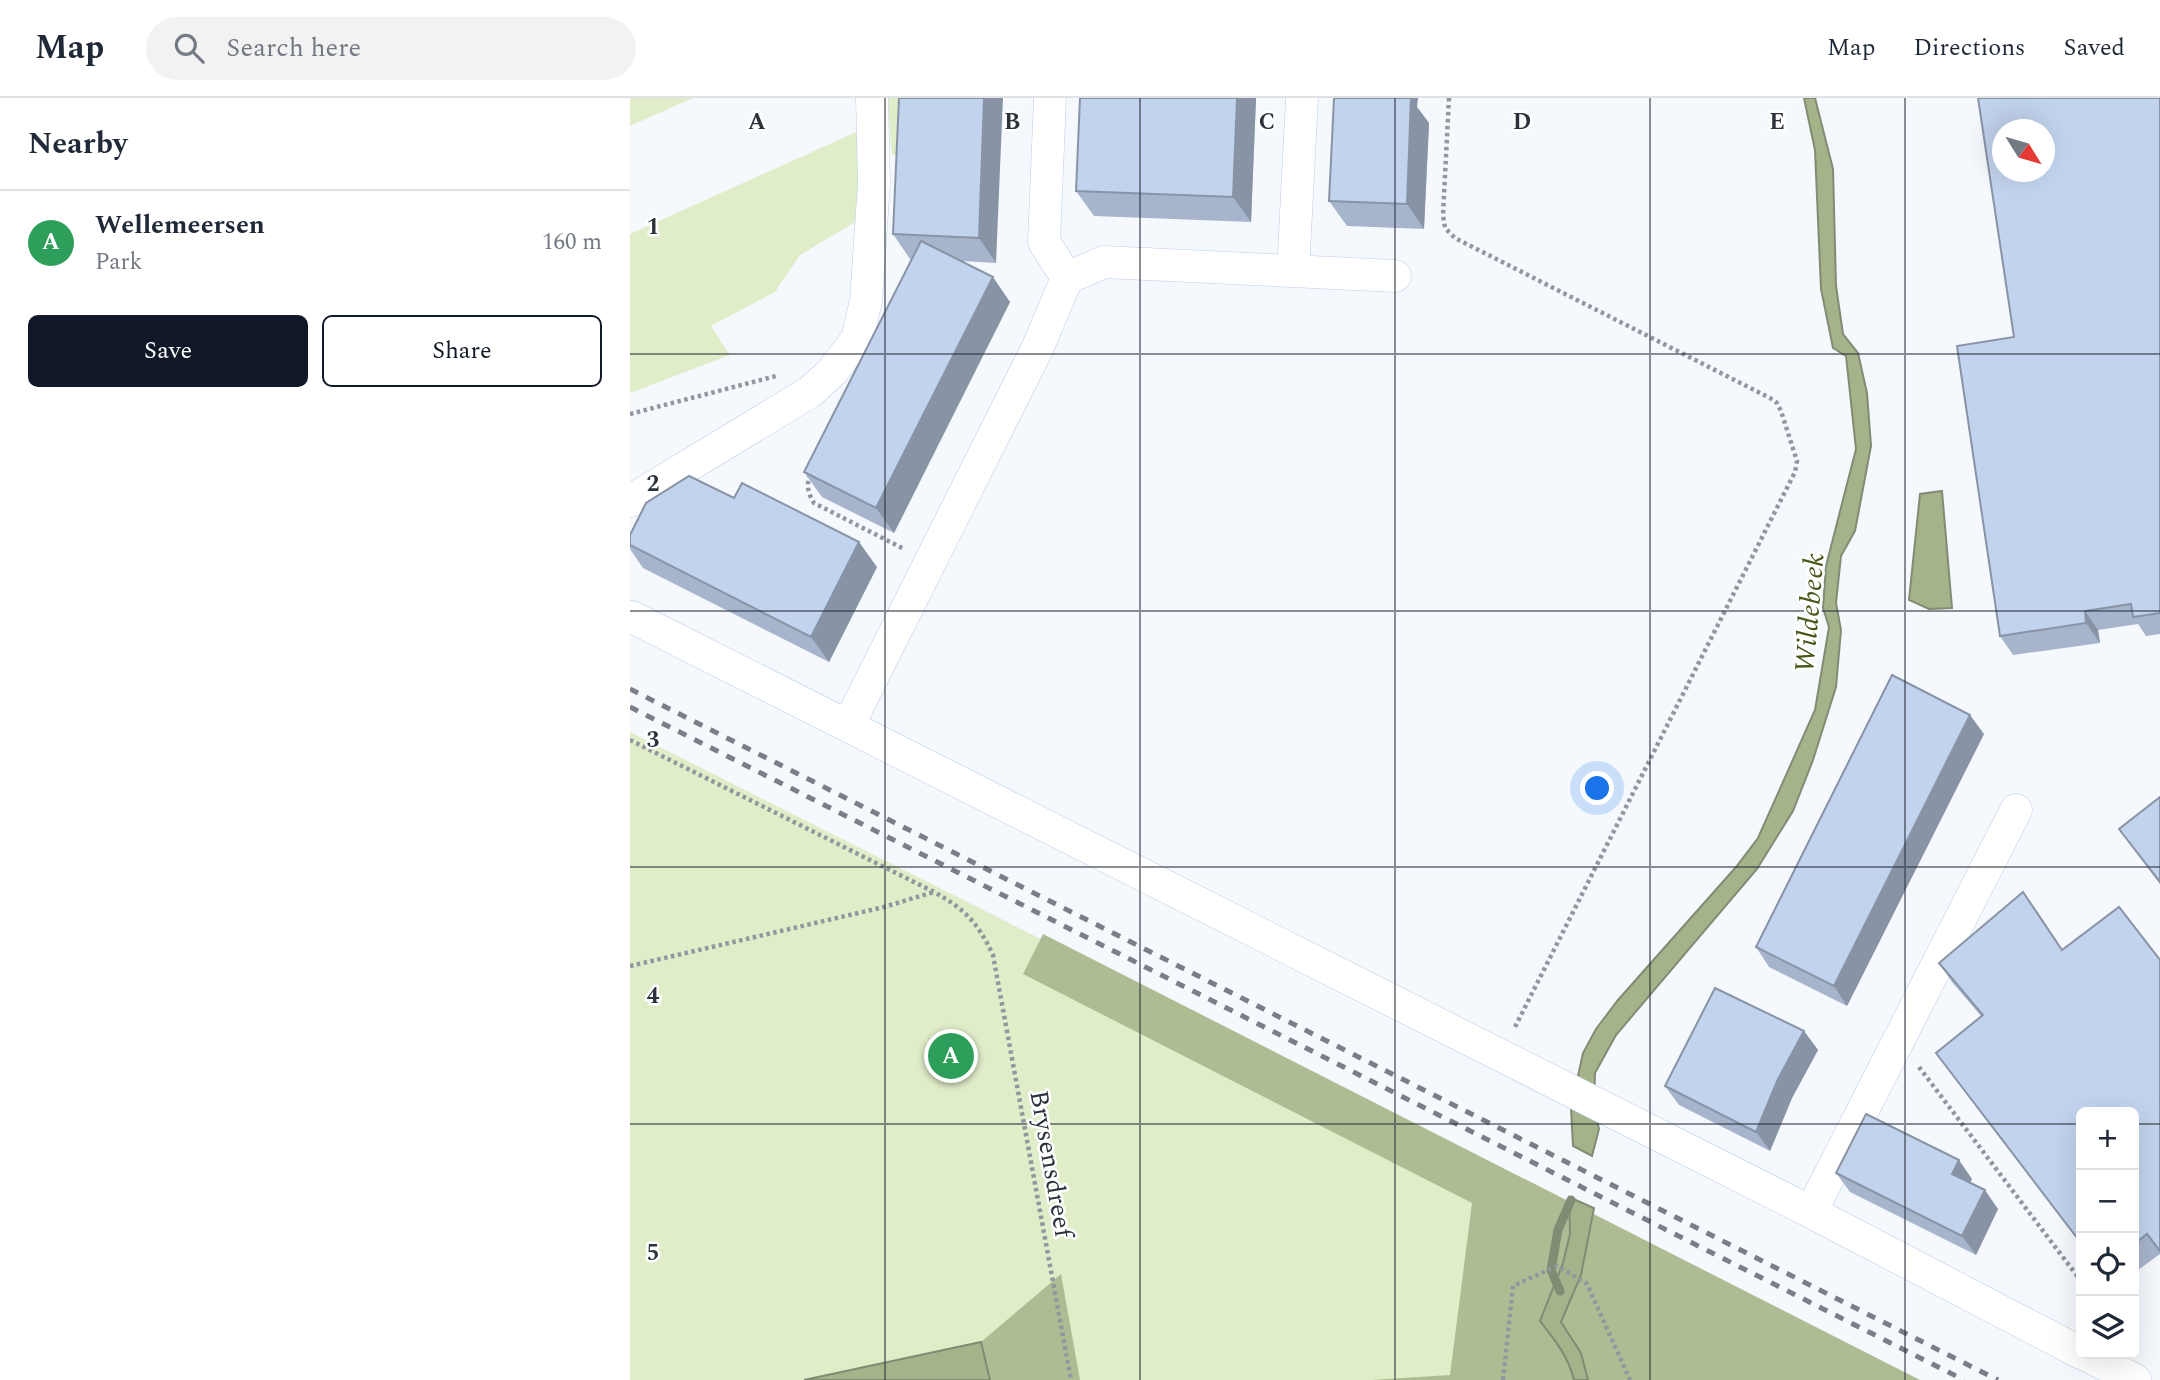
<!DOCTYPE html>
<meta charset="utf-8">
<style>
body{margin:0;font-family:Spectral,serif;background:#f2f2f3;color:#1f2937}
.controls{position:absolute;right:21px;bottom:21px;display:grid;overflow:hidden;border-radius:10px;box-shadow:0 7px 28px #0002}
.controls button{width:63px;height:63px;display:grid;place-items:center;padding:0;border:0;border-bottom:2px solid #e0e1e3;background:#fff;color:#1f2937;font:35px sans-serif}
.compass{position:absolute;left:1362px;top:21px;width:63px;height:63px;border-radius:50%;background:#fff;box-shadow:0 7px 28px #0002;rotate:127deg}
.you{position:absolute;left:968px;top:691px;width:24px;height:24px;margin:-18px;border:5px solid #fff;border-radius:50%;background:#1a73e8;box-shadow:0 0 0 10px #1a73e833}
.badge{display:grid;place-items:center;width:46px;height:46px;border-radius:50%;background:#111827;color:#fff;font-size:23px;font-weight:700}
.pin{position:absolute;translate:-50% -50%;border:4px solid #fff;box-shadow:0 2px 7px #0006}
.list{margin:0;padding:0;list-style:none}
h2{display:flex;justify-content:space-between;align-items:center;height:91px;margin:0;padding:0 28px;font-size:30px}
h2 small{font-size:23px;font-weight:400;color:#747a83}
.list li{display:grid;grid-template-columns:46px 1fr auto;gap:21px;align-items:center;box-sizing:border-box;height:105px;padding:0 28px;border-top:2px solid #e0e1e3}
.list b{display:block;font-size:26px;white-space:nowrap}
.list p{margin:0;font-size:23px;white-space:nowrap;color:#747a83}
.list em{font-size:23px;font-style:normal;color:#747a83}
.actions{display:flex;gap:14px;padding:21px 28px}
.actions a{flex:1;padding:16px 0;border:2px solid #111827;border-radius:10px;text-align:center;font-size:24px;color:#111827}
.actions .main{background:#111827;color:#fff}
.icon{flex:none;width:38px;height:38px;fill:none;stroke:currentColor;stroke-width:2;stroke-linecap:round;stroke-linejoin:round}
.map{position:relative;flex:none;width:1530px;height:1282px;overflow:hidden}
header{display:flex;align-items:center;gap:42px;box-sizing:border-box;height:98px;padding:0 35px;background:#fff;border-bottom:2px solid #e0e1e3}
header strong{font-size:33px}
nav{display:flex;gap:38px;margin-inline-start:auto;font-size:24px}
.search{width:490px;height:63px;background:#f2f2f3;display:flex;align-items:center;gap:18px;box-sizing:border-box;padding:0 24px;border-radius:38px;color:#747a83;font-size:26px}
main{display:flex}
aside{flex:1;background:#fff}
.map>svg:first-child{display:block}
.green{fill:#e0edc9}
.forest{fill:#aebc93}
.water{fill:#a5b38a;stroke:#808c73;stroke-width:2}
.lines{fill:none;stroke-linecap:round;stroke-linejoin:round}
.stream{stroke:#808c73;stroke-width:9}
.street-casing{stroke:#bbcce6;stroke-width:33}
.path{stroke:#91979e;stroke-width:4.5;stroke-dasharray:3.5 3.5;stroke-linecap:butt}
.street{stroke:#fff;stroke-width:32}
.rail{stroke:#797f87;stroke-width:5;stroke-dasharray:9 9;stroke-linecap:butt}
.wall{fill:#a7b5cc}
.shaded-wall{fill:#8894a6}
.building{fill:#c2d3ed;stroke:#8894a6;stroke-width:2;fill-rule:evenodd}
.grid{fill:none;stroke:#2b323c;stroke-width:2;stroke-opacity:0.55}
.labels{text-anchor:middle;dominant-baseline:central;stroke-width:5;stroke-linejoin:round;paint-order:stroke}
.street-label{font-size:26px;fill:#2b323c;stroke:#fff}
.water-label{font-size:28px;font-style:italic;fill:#475718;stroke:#fff}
.grid-label{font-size:23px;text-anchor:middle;font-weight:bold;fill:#2b323c;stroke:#fff;stroke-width:5;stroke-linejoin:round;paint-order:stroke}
</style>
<header>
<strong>Map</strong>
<div class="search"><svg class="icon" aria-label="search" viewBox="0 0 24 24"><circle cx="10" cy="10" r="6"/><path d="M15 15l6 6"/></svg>Search here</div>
<nav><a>Map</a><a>Directions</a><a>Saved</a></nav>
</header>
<main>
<aside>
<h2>Nearby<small></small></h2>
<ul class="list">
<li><span class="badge" style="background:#2e9e5b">A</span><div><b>Wellemeersen</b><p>Park</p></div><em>160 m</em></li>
</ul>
<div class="actions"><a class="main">Save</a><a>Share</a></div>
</aside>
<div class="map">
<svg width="1530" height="1282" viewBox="0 0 1530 1282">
<rect width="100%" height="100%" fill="#f5f9fe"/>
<!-- green -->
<path class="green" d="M0 0H63L0 28Z
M257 0H281L277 58 262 57Z
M233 31 227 123 170 157 145 194 81 228 100 257 0 295V136Z
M0 634 1286 1282H0Z"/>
<!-- forest -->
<path class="forest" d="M413 836 1290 1282H741L820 1277 842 1105 393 876Z
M431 1176 450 1282H360L351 1244Z"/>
<!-- water -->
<path class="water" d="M1174 0H1185L1203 71 1206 188 1213 236 1228 255 1237 295 1241 348 1225 433 1211 458 1206 505 1211 532 1206 589 1183 662 1163 713 1127 771 986 937 965 975 964 1009 969 1031 962 1058 943 1048 941 1010 953 955 966 931 988 902 1106 769 1128 740 1185 612 1199 529 1193 510 1196 468 1226 351 1216 258 1203 250 1191 191 1185 52Z
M1312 393 1322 510 1299 511 1279 502 1290 396Z
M939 1099 964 1110 951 1177 931 1224 951 1255 958 1282H944C938 1258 925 1242 910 1223L933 1165 940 1136Z
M351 1244 360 1282H174Z"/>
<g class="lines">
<!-- stream -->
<path class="stream" d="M930 1193 921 1172 928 1132 941 1102"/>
<!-- street casing -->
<g class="street-casing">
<path id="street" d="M420 0 414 144 437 180
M663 173 672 0
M0 403 180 294 202 274 227 241 236 203 244 85 242 0
M2 519 1181 1114
M218 628 407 251 437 180 474 164 765 178
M1386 712 1181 1114 1451 1255
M1454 1256 1505 1282"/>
</g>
<!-- path -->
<path class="path" d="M819 0 813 117 815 130 825 140 1140 300 1147 305 1151 313 1167 363 1165 374 884 931
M0 316 146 278
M180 376C176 387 178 395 184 405L274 451
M0 642 304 794C335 811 348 825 363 857L441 1282
M0 868 254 809 304 794
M1289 969 1451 1183
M873 1282 883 1188 927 1168 957 1186 1000 1282"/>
<!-- street -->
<use href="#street" class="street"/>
<!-- rail -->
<path class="rail" d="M0 591 1368 1282
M0 609 1334 1282"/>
</g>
<!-- wall -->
<path class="wall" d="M269 0 366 165 331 163 380 204 264 435 192 399 174 374 282 161H280L263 136Z
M626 0 621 124 464 118 446 93Z
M1530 0V536L1516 538 1508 526 1468 532 1470 545 1383 557 1370 538 1384 239Z
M787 9 799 25 794 131 717 128 699 103Z
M104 400 247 469 199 564 13 470 0 451V437Z
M1354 636 1217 908 1139 869 1126 849Z
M1530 699V786L1489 731Z
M1530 862V1156L1504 1175V1014H1451V1146L1306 955 1351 918 1322 884 1309 865Z
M1174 933 1188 952 1162 1000 1140 1053 1049 1007 1035 988Z
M1206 1075 1342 1081 1340 1085 1368 1111 1346 1157 1220 1094Z"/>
<!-- shaded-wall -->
<path class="shaded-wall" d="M354 0H373L366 165 349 140Z
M607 0H626L621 124 603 99Z
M770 0H788L787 9 799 25 794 131 777 106Z
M363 179 380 204 264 435 246 410Z
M229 444 247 469 199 564 181 539Z
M1455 513 1468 532 1470 545 1456 525Z
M1340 617 1354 636 1217 908 1204 888Z
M1174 933 1188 952 1162 1000 1140 1053 1126 1034 1148 981Z
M1329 1062 1342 1081 1335 1095 1322 1076Z
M1355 1092 1368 1111 1346 1157 1332 1138Z"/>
<!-- building -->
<path class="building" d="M269 0H354L349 140 263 136Z
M450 0H607L603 99 446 93Z
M704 0H781L777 106 699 103Z
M1348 0H1530V515L1503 519 1501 506 1455 513 1456 525 1370 538 1327 248 1384 239ZM1373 32H1415V74H1373Z
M291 143 363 179 246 410 174 374Z
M59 378 104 400 112 385 229 444 181 539 0 447V437L16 405Z
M1262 577 1340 617 1204 888 1126 849Z
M1530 699V784L1489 731Z
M1393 794 1432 852 1489 809 1530 862V1153L1517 1136 1504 1146V1014H1451V1145L1306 955 1353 917 1309 865Z
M1085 890 1174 933 1148 981 1126 1034 1035 988Z
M1236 1016 1329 1062 1322 1076 1355 1092 1332 1138 1206 1075Z"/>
<!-- grid -->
<path class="grid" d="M255 0V1282M510 0V1282M765 0V1282M1020 0V1282M1275 0V1282M0 256H1530M0 513H1530M0 769H1530M0 1026H1451M1504 1026H1530"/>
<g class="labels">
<!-- street labels -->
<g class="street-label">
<text transform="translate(421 1066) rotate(80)">Brysensdreef</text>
</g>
<!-- water labels -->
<g class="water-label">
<text transform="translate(1180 515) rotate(-85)">Wildebeek</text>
</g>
</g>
<g class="grid-label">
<text x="127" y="31">A</text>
<text x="382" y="31">B</text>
<text x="637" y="31">C</text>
<text x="892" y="31">D</text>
<text x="1147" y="31">E</text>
<text x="23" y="136">1</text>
<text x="23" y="393">2</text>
<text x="23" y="649">3</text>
<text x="23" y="905">4</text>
<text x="23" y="1162">5</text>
</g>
</svg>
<div class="controls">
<button>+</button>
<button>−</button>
<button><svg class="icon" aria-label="locate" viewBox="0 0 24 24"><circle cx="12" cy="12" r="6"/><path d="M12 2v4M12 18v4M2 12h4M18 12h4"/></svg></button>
<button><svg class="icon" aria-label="layers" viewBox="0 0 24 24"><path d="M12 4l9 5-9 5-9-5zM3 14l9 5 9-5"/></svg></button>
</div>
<svg class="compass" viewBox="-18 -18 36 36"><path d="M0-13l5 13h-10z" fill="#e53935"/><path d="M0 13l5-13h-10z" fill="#747a83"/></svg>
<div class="you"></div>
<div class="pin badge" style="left:321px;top:958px;background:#2e9e5b">A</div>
</div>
</main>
